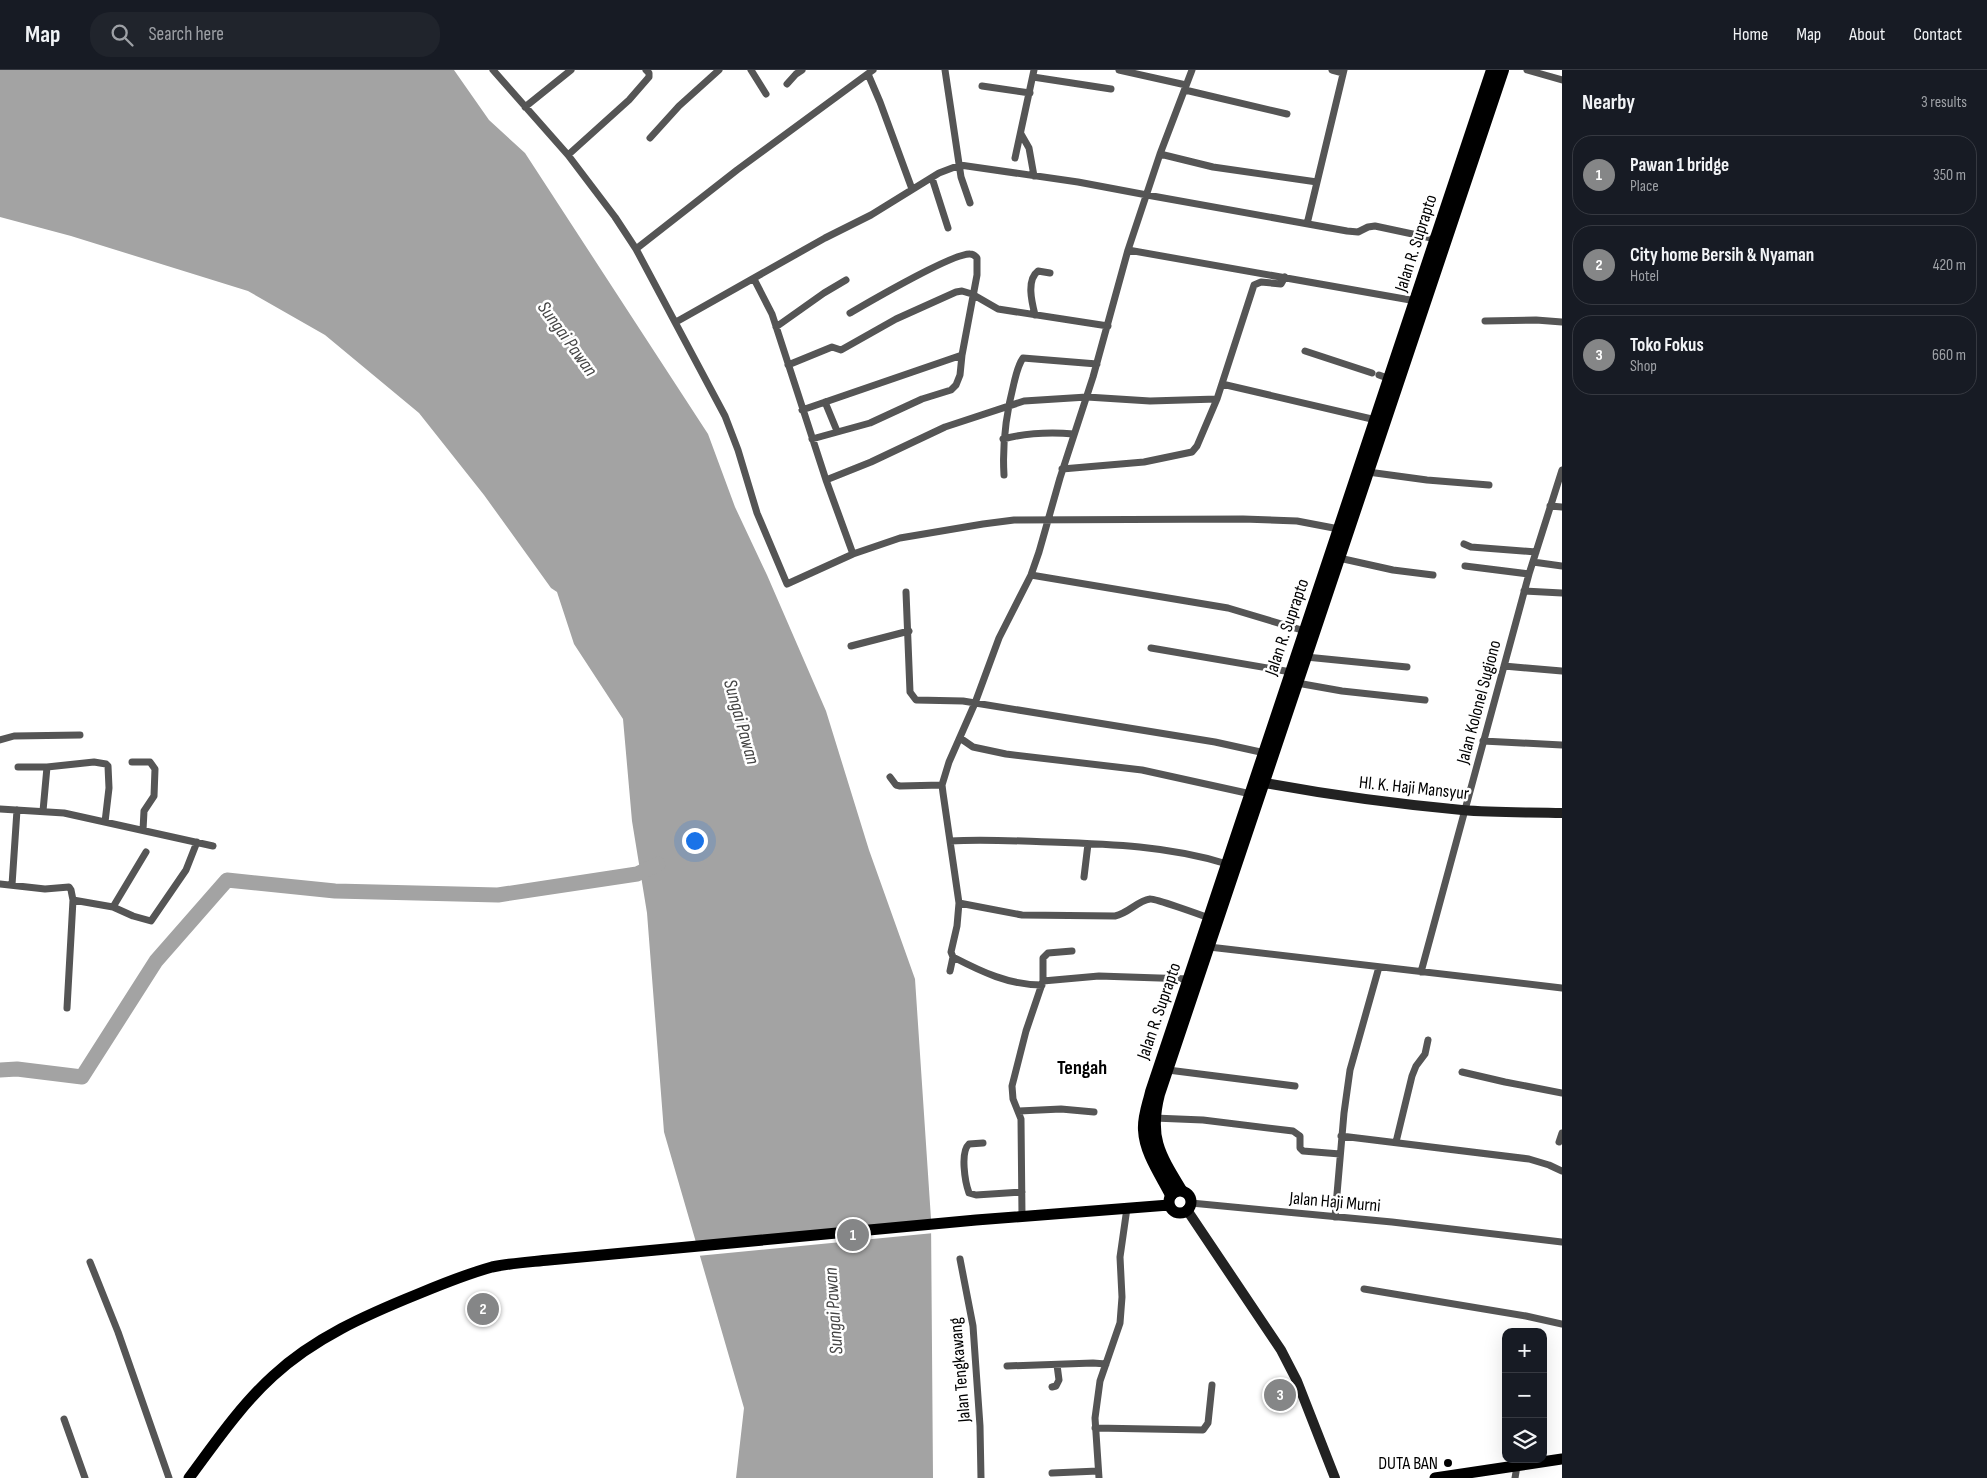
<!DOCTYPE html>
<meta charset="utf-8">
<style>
body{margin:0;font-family:"Sofia Sans Condensed",sans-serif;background:#20242c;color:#f1f3f6}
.controls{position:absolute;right:15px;bottom:15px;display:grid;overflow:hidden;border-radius:10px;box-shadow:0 5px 20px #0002}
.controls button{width:45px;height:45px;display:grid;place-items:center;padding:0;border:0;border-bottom:1px solid #363941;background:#171b24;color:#f1f3f6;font:25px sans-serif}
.you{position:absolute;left:694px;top:770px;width:18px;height:18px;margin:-12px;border:4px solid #fff;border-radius:50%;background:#1a73e8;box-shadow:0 0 0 8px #1a73e833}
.badge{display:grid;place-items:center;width:32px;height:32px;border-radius:50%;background:#858687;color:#fff;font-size:16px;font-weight:700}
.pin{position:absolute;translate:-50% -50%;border:2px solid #fff;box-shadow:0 1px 5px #0006}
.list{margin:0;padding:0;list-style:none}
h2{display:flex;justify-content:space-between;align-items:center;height:65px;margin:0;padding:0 20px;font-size:21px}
h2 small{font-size:16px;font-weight:400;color:#9ea1a6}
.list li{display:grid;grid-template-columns:32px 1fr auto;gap:15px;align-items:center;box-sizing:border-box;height:80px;margin:0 10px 10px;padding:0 10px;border:1px solid #363941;border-radius:20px}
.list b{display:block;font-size:19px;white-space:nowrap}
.list p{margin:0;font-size:16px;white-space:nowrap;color:#9ea1a6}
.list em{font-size:16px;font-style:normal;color:#9ea1a6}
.icon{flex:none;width:28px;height:28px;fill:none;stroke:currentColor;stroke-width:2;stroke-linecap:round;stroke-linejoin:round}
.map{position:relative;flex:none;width:1562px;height:1408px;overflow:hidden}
header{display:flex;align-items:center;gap:30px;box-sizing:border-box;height:70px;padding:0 25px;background:#171b24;border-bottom:1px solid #363941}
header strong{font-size:24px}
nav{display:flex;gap:28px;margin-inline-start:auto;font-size:18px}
.search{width:350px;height:45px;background:#20242c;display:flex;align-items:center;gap:12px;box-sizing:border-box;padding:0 18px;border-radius:20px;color:#9ea1a6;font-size:19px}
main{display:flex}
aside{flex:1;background:#171b24}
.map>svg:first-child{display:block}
.water{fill:#a3a3a3}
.pier{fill:#fff}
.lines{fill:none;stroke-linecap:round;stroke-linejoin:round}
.river{stroke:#a3a3a3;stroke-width:15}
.street{stroke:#555;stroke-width:7}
.secondary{stroke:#222;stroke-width:10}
.primary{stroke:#000;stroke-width:11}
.highway{stroke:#000;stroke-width:12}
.poi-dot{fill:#000;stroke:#fff;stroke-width:2}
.labels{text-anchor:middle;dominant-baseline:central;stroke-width:5;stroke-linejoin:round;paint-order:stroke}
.street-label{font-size:18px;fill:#000;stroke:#fff}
.poi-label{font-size:18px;fill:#000;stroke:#fff;text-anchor:end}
.water-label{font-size:19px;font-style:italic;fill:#444;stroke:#fff}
.quarter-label{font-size:20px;font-weight:bold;fill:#000;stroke:#fff}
</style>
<header>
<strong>Map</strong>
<div class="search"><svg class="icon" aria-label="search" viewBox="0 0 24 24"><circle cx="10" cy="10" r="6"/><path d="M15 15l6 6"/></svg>Search here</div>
<nav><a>Home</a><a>Map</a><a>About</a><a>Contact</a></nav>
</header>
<main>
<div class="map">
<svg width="1562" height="1408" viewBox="0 0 1562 1408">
<rect width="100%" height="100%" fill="#fff"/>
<!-- water -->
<path class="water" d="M0 0H454L489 50 525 83 708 364 735 437 767 505 826 641 869 780 915 909 931 1149 933 1408H736L744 1338 664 1062 647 843 632 751 623 649 574 574 557 522 551 518 484 425 419 343 325 265 248 221 71 166 0 147Z"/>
<!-- pier -->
<path class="pier" d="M934 1151V1163L697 1186 694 1174Z"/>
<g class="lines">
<!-- river -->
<path class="river" d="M0 1000 17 999 82 1007 156 891 227 810 335 821 498 825 637 804 658 794"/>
<!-- street -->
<path class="street" d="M493 0 568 85 615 147 636 179 725 346 738 380 757 443 787 514 853 484 900 468 983 454 1014 450 1243 449 1297 451 1339 459
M751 0 766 24
M945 0 961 107 970 133
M1119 0 1186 15
M1332 0 1343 3
M1527 0 1562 10
M868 4 880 32 912 119
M1033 7 1111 19
M787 14 796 4 802 0
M982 16 1030 23
M1185 20 1287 44
M525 37 571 0
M1021 64 1029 78 1034 106
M650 68 679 36 719 0
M1160 84 1213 97 1317 112
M568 85 629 30 649 7V3L646 0
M1015 88 1034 0
M932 108 948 158
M1307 154 1344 0
M636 179 737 100 873 0
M1128 180 1416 231
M754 209 772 244 826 410 853 484
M1035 245C1032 233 1026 210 1038 201L1050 203
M1485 251 1536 250 1562 252
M676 252 825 168 871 145 939 103 960 95 1078 112 1147 125 1347 161 1358 162 1368 157 1375 156 1436 169
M776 257 824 223 846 210
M1305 281 1372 303
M788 295 832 277 841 280 896 249 956 222 962 221 972 224 998 239 1108 256
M1379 305 1390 309
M1222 314 1376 350
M825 332 837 361
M802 340 962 285 977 205V188C975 186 974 184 970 184 953 183 869 232 850 243
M812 369 870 353 922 329 951 320 956 315 960 305 962 285
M1003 369C1026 363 1050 362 1074 364
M1062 399 1144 392 1192 382 1197 376 1217 329
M1368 402 1427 410 1489 415
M1004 405C1002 373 1006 344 1014 313 1016 305 1018 295 1023 288L1097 294
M826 410 871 392 945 357 1024 331 1087 327 1150 331 1217 329 1254 215 1261 212 1281 214 1285 207
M1550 436 1562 437
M1464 474 1471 477 1536 482
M1339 488 1393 500 1433 505
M1533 492 1562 496
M1465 496 1529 504
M1031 505 1228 538 1305 561
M1524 521 1562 523
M906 522 910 622 916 630 963 631 1215 672 1265 683
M851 576 909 561
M1151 578 1291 602
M1306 587 1407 597
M1504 596 1562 601
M1297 613 1342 621 1425 630
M960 668 973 677 1006 684 1142 700 1251 724
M0 670 14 666 80 665
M1483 671 1562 675
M132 692H150L155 699 154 726 144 741 143 760
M18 697H47L94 692 106 694 108 696 109 718 105 752
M890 707 896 715 900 716 942 715
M0 739 64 743 213 776
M43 741 47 697
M950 771C984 769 1017 771 1050 772 1109 774 1170 776 1227 794
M1084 807 1088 774
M0 814 45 819 69 817 71 820 73 830 113 837 133 846 151 851 186 800 197 772
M12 815 17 740
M959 833 1022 845 1115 846C1129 843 1137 831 1150 829 1154 828 1201 845 1209 848
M113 837 146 782
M1209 877 1562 918
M953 887C982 902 1009 915 1042 915
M950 901 953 887 951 882 957 856 959 833 943 723 942 715 949 692 975 633 999 568 1031 505 1039 482 1060 408 1093 307 1128 180 1160 84 1192 0
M1421 902 1529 504 1562 400
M1043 911 1099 906 1189 909
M67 938 73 830
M1168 1000 1295 1016
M1462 1002 1505 1012 1562 1023
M1019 1041 1061 1039 1094 1042
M1154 1048 1203 1050 1293 1061 1300 1066V1078L1303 1081 1340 1084
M1341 1066 1529 1089 1549 1095 1562 1101
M1396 1072 1412 1006 1416 996 1425 984 1428 970
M1559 1072 1562 1063
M983 1073 969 1074C960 1082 965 1112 969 1123L976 1125 1022 1122
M1191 1133 1392 1152 1562 1172
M1022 1146 1021 1049 1013 1029 1012 1016 1026 961 1043 911V888L1048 883 1072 881
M1335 1147 1344 1043 1350 1000 1379 897
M960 1189 973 1256 980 1356 981 1408
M90 1192 118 1262 169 1408
M1364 1219 1526 1246 1562 1254
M1007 1296 1093 1293 1106 1294
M1052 1317 1056 1316 1059 1310 1057 1295
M64 1349 85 1408
M1095 1358 1203 1360 1208 1353 1212 1315
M1052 1403 1098 1401
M1099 1408 1095 1348 1100 1311 1120 1253 1122 1227 1120 1187 1127 1138
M1515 1408 1517 1396"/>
<!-- secondary -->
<path class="secondary" d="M1265 713C1330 725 1396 734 1462 740 1495 743 1529 742 1562 743
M1187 1140 1281 1280 1297 1311 1335 1408"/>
<!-- primary -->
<path class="primary" d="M1169 1132a11 11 0 1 1 22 0a11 11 0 1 1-22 0Z
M189 1408C215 1373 241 1335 273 1306 314 1268 366 1245 418 1224 442 1214 467 1204 492 1197 511 1193 530 1192 549 1190L976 1150 1169 1135
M1435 1408 1562 1389"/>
<!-- highway -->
<path class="highway" d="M1181 1120C1159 1084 1148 1067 1159 1024L1503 0
M1171 1125C1161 1105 1145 1083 1144 1060 1143 1047 1148 1035 1151 1022L1492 0"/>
</g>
<!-- markers -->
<circle class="poi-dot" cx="1448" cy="1393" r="5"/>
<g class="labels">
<!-- street labels -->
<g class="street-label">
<text transform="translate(1416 173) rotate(-72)">Jalan R. Suprapto</text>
<text transform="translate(1287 557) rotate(-71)">Jalan R. Suprapto</text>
<text transform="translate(1479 632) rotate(-75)">Jalan Kolonel Sugiono</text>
<text transform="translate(1414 718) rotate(6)">Hl. K. Haji Mansyur</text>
<text transform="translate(1159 941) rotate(-71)">Jalan R. Suprapto</text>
<text transform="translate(1335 1132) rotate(5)">Jalan Haji Murni</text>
<text transform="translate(960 1300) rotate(-95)">Jalan Tengkawang</text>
</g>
<!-- poi labels -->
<g class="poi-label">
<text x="1438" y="1393">DUTA BAN</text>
</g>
<!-- water labels -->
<g class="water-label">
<text transform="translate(567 269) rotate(54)">Sungai Pawan</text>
<text transform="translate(741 652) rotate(74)">Sungai Pawan</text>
<text transform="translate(834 1241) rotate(-94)">Sungai Pawan</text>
</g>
<!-- quarter labels -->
<g class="quarter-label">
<text x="1082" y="998">Tengah</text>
</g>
</g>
</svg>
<div class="controls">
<button>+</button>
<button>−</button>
<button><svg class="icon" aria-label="layers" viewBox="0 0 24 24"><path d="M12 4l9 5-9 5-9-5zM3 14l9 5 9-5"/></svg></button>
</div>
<div class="you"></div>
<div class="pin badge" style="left:853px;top:1165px">1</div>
<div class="pin badge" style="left:483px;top:1239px">2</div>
<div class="pin badge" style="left:1280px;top:1325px">3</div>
</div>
<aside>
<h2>Nearby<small>3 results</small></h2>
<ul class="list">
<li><span class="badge">1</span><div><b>Pawan 1 bridge</b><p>Place</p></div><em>350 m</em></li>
<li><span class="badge">2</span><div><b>City home Bersih &amp; Nyaman</b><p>Hotel</p></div><em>420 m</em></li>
<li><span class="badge">3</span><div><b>Toko Fokus</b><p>Shop</p></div><em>660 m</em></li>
</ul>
</aside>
</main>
